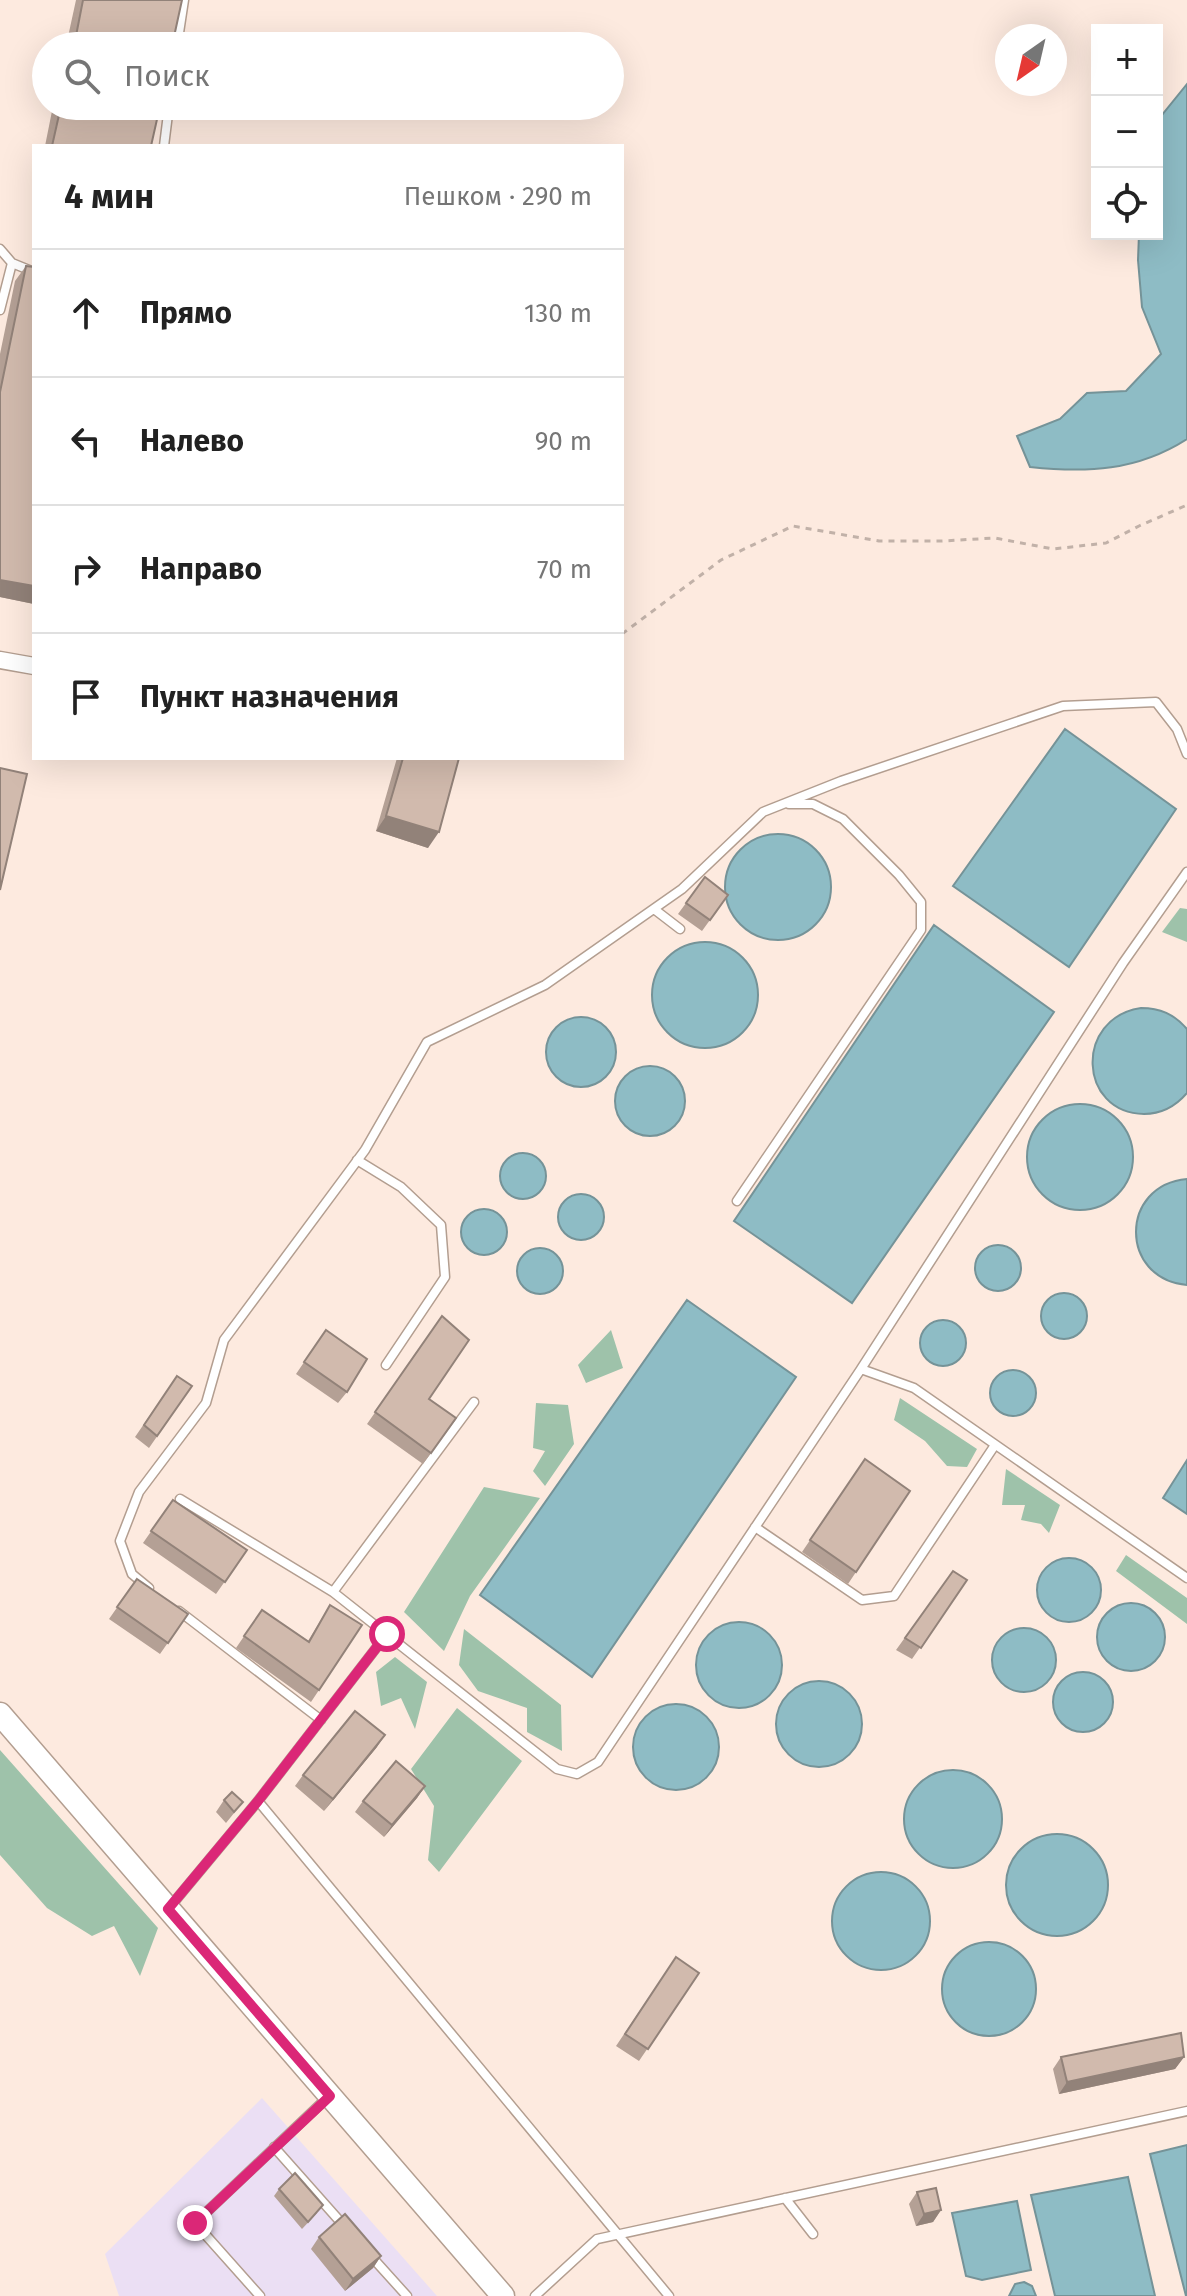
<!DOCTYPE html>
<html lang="ru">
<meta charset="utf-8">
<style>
body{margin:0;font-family:"Fira Sans",sans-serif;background:#f6f6f6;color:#222}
.controls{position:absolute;right:24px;top:24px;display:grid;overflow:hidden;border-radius:0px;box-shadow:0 8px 32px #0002}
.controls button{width:72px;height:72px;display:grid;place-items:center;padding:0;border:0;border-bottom:2px solid #e0e0e0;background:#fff;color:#222;font:40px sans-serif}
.compass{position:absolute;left:995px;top:24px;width:72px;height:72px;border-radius:50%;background:#fff;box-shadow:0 8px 32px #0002;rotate:214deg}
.stop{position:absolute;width:24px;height:24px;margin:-18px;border:6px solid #db2777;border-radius:50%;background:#fff}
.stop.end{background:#db2777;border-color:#fff;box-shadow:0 2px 8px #0008}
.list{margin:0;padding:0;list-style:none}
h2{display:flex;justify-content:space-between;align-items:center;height:104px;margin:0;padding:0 32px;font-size:34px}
h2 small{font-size:26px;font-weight:400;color:#767676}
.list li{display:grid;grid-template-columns:52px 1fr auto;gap:24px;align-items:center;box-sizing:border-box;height:128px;padding:0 32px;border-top:2px solid #e0e0e0}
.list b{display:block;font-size:30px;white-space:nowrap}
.list em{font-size:26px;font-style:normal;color:#767676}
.icon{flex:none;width:44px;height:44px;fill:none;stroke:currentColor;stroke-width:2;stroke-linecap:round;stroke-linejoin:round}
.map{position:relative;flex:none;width:1187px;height:2296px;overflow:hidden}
.search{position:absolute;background:#fff;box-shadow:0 8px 32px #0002;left:32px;top:32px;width:592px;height:88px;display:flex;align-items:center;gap:20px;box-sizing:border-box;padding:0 28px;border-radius:44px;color:#767676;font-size:30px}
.panel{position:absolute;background:#fff;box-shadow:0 8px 32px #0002;left:32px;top:144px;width:592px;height:616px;border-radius:0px}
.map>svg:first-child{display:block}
.industrial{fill:#ebdff4}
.forest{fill:#9ec2aa}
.water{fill:#8ebcc5;stroke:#759398;stroke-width:2}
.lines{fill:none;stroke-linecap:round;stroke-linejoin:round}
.lane-casing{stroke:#b39e90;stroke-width:11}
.street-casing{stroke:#b39e90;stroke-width:19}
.secondary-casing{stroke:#b39e90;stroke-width:25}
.path{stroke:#c1b1a8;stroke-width:3;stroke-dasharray:6 6;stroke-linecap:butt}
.lane{stroke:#fff;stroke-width:8}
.street{stroke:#fff;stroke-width:16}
.secondary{stroke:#fff;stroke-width:22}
.wall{fill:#b4a095}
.shaded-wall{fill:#928279}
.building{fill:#d1baad;stroke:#928279;stroke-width:2}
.route{stroke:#db2777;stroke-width:10}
</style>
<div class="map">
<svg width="1187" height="2296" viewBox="0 0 1187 2296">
<rect width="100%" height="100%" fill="#fdeadf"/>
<!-- industrial -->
<path class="industrial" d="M262 2098 437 2296H119L105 2254Z"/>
<!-- forest -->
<path class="forest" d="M1180 908 1187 909V942L1162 932Z
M611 1330 623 1368 586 1383 578 1365Z
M900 1398 977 1449 967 1467 947 1466 925 1441 894 1420Z
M536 1403 568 1405 574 1444 545 1486 533 1471 545 1451 533 1448Z
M1006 1469 1060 1505 1049 1533 1041 1524 1021 1520 1025 1505H1002Z
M484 1487 540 1498 470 1596 444 1651 404 1612Z
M1126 1555 1187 1598V1624L1116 1571Z
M464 1629 561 1705 562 1751 527 1732V1708L478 1691 459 1665Z
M395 1657 427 1682 415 1729 401 1698 381 1706 376 1672Z
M457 1708 522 1761 439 1872 428 1860 434 1806 411 1769Z
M0 1750 158 1928 140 1976 114 1926 92 1936 47 1908 0 1855Z"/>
<!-- water -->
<path class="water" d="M1187 84V439C1137 471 1087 473 1030 467L1017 436 1060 419 1087 393 1126 391 1161 354 1142 307 1138 260 1139 234H1157V121Z
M1065 729 1176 809 1069 967 953 886Z
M725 887a53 53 0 1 1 106 0a53 53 0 1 1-106 0Z
M934 925 1054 1012 852 1303 734 1221Z
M652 995a53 53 0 1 1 106 0a53 53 0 1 1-106 0Z
M1141 1008C1160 1008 1174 1014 1187 1029V1093C1176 1106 1162 1114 1144 1114 1078 1113 1074 1018 1141 1008Z
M546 1052a35 35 0 1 1 70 0a35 35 0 1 1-70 0Z
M615 1101a35 35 0 1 1 70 0a35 35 0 1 1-70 0Z
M1027 1157a53 53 0 1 1 106 0a53 53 0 1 1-106 0Z
M500 1176a23 23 0 1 1 46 0a23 23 0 1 1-46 0Z
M1187 1179V1285C1119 1279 1119 1185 1187 1179Z
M558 1217a23 23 0 1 1 46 0a23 23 0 1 1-46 0Z
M461 1232a23 23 0 1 1 46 0a23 23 0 1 1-46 0Z
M975 1268a23 23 0 1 1 46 0a23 23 0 1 1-46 0Z
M517 1271a23 23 0 1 1 46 0a23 23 0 1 1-46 0Z
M1041 1316a23 23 0 1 1 46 0a23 23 0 1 1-46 0Z
M687 1300 796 1377 592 1677 480 1595Z
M920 1343a23 23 0 1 1 46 0a23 23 0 1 1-46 0Z
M990 1393a23 23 0 1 1 46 0a23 23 0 1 1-46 0Z
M1187 1460V1514L1163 1498Z
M1037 1590a32 32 0 1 1 64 0a32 32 0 1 1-64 0Z
M1097 1637a34 34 0 1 1 68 0a34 34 0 1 1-68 0Z
M696 1665a43 43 0 1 1 86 0a43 43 0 1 1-86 0Z
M992 1660a32 32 0 1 1 64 0a32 32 0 1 1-64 0Z
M1053 1702a30 30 0 1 1 60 0a30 30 0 1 1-60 0Z
M776 1724a43 43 0 1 1 86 0a43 43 0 1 1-86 0Z
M633 1747a43 43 0 1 1 86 0a43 43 0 1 1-86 0Z
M904 1819a49 49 0 1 1 98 0a49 49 0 1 1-98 0Z
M1006 1885a51 51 0 1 1 102 0a51 51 0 1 1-102 0Z
M832 1921a49 49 0 1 1 98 0a49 49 0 1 1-98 0Z
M942 1989a47 47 0 1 1 94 0a47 47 0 1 1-94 0Z
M1187 2145V2296H1186L1150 2154Z
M1128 2177 1155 2296H1055L1031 2195Z
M1017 2201 1031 2270 982 2280 966 2276 952 2213Z
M1024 2282 1032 2286 1036 2296H1009L1015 2284Z"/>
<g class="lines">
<!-- lane casing -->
<g class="lane-casing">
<path id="lane" d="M177 46 184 0
M164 146 169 106
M0 249 12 263 0 310
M12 263 34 272
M654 909 680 929
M357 1160 401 1187 441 1225 445 1277 386 1365
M737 1201 921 930V902L899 875 843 819 813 804H789
M861 1369 1123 963 1187 872
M180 1499 333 1592 557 1769 577 1774 598 1762 861 1369 914 1388 1187 1578
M755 1527 862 1600 894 1596 995 1445
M149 1588 132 1574 120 1541 139 1492 206 1403 224 1340 365 1150 427 1042 545 985 682 889 763 812 841 781 1063 706 1156 702 1177 729 1187 754
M333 1592 474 1402
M179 1611 321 1720
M258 1801 669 2296
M169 1908 258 1801 387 1634
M274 2147 345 2227
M785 2198 813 2234
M370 2255 407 2296
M260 2296 195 2223 329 2096
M535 2296 597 2239 1187 2111"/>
</g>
<!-- street casing -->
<g class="street-casing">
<path id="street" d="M0 660 34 666"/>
</g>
<!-- secondary casing -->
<g class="secondary-casing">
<path id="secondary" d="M0 1714 503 2296"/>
</g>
<!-- path -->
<path class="path" d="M622 634 721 560 793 526 879 541H942L995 538 1053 549 1106 543 1139 526 1187 505"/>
<!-- lane -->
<use href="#lane" class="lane"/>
<!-- street -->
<use href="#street" class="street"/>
<!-- secondary -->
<use href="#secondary" class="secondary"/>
</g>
<!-- wall -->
<path class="wall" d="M76 0H182L172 46H66Z
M53 106H160L151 146H45Z
M26 266 34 267V604L0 597V354L15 281Z
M397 758H459L428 848 376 831Z
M705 877 728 895 702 931 678 914Z
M442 1316 429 1399 456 1418 423 1464 367 1424Z
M326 1330 347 1392 338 1403 296 1374Z
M177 1376 192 1386 149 1448 135 1437Z
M865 1459 910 1491 848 1584 802 1552Z
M173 1500 247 1550 216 1594 143 1543Z
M953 1571 967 1580 912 1659 896 1650Z
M137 1579 188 1614 160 1654 109 1619Z
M330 1605 319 1690 311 1702 236 1648 262 1610 308 1641Z
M377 1747 324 1811 295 1786 303 1775Z
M425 1786 417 1798 384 1837 355 1812 363 1801Z
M224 1800 243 1802 226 1823 216 1812Z
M676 1957 699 1973 639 2061 616 2046Z
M1061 2057H1184L1175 2069 1059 2094 1053 2069Z
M279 2189 317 2213 302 2229 274 2196Z
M917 2192 941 2210 933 2222 916 2226 909 2204Z
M319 2237 381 2256 373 2268 345 2291 311 2249Z"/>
<!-- shaded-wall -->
<path class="shaded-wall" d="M0 580 34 586V604L0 597Z
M386 816 439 832 428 848 376 831Z
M385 1735 377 1747 324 1811 333 1799Z
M425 1786 417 1798 384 1837 392 1825Z
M1184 2057 1175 2069 1059 2094 1067 2082Z
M941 2210 933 2222 916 2226 924 2214Z
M381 2256 373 2268 345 2291 353 2279Z"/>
<!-- building -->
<path class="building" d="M83 0H182L172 46H74Z
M61 106H160L151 146H52Z
M26 266 34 267V586L0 580V392Z
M403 758H459L439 832 386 816Z
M0 768 27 774 0 890Z
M705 877 728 895 710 920 686 903Z
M442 1316 469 1340 429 1399 456 1418 431 1453 375 1412Z
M326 1330 367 1359 347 1392 304 1362Z
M177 1376 192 1386 157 1436 144 1425Z
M865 1459 910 1491 856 1572 810 1540Z
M173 1500 247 1550 225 1582 151 1531Z
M953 1571 967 1580 921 1648 905 1638Z
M137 1579 188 1614 168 1643 117 1607Z
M330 1605 362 1625 319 1690 244 1636 262 1610 309 1642Z
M355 1711 385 1735 333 1799 303 1775Z
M396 1761 425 1786 392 1825 363 1801Z
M232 1792 243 1802 234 1812 224 1800Z
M676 1957 699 1973 648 2049 625 2034Z
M1181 2033 1184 2057 1067 2082 1061 2057Z
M295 2173 323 2205 308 2222 279 2189Z
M936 2188 941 2210 924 2214 917 2192Z
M345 2214 381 2256 353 2279 319 2237Z"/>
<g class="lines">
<!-- route -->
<path class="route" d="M195 2223 330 2096 168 1909 258 1801 387 1634"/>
</g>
</svg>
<div class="controls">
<button>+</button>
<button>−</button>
<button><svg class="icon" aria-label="locate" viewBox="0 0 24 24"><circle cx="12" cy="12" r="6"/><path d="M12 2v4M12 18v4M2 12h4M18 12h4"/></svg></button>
</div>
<svg class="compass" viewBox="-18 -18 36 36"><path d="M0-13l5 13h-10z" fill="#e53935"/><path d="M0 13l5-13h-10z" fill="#767676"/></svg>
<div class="stop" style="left:387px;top:1634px"></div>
<div class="stop end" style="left:195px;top:2223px"></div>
<div class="search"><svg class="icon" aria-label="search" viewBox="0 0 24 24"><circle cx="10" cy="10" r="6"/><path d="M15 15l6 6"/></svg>Поиск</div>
<section class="panel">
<h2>4 мин<small>Пешком · 290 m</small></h2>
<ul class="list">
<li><svg class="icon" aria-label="ahead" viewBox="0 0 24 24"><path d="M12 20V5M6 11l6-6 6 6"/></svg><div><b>Прямо</b></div><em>130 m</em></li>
<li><svg class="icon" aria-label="left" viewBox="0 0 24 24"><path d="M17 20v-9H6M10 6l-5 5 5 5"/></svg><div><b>Налево</b></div><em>90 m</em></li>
<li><svg class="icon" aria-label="right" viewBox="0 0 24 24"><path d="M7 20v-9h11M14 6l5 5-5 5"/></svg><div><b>Направо</b></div><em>70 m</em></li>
<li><svg class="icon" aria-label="arrive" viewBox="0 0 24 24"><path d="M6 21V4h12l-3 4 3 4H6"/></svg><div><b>Пункт назначения</b></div></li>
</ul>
</section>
</div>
